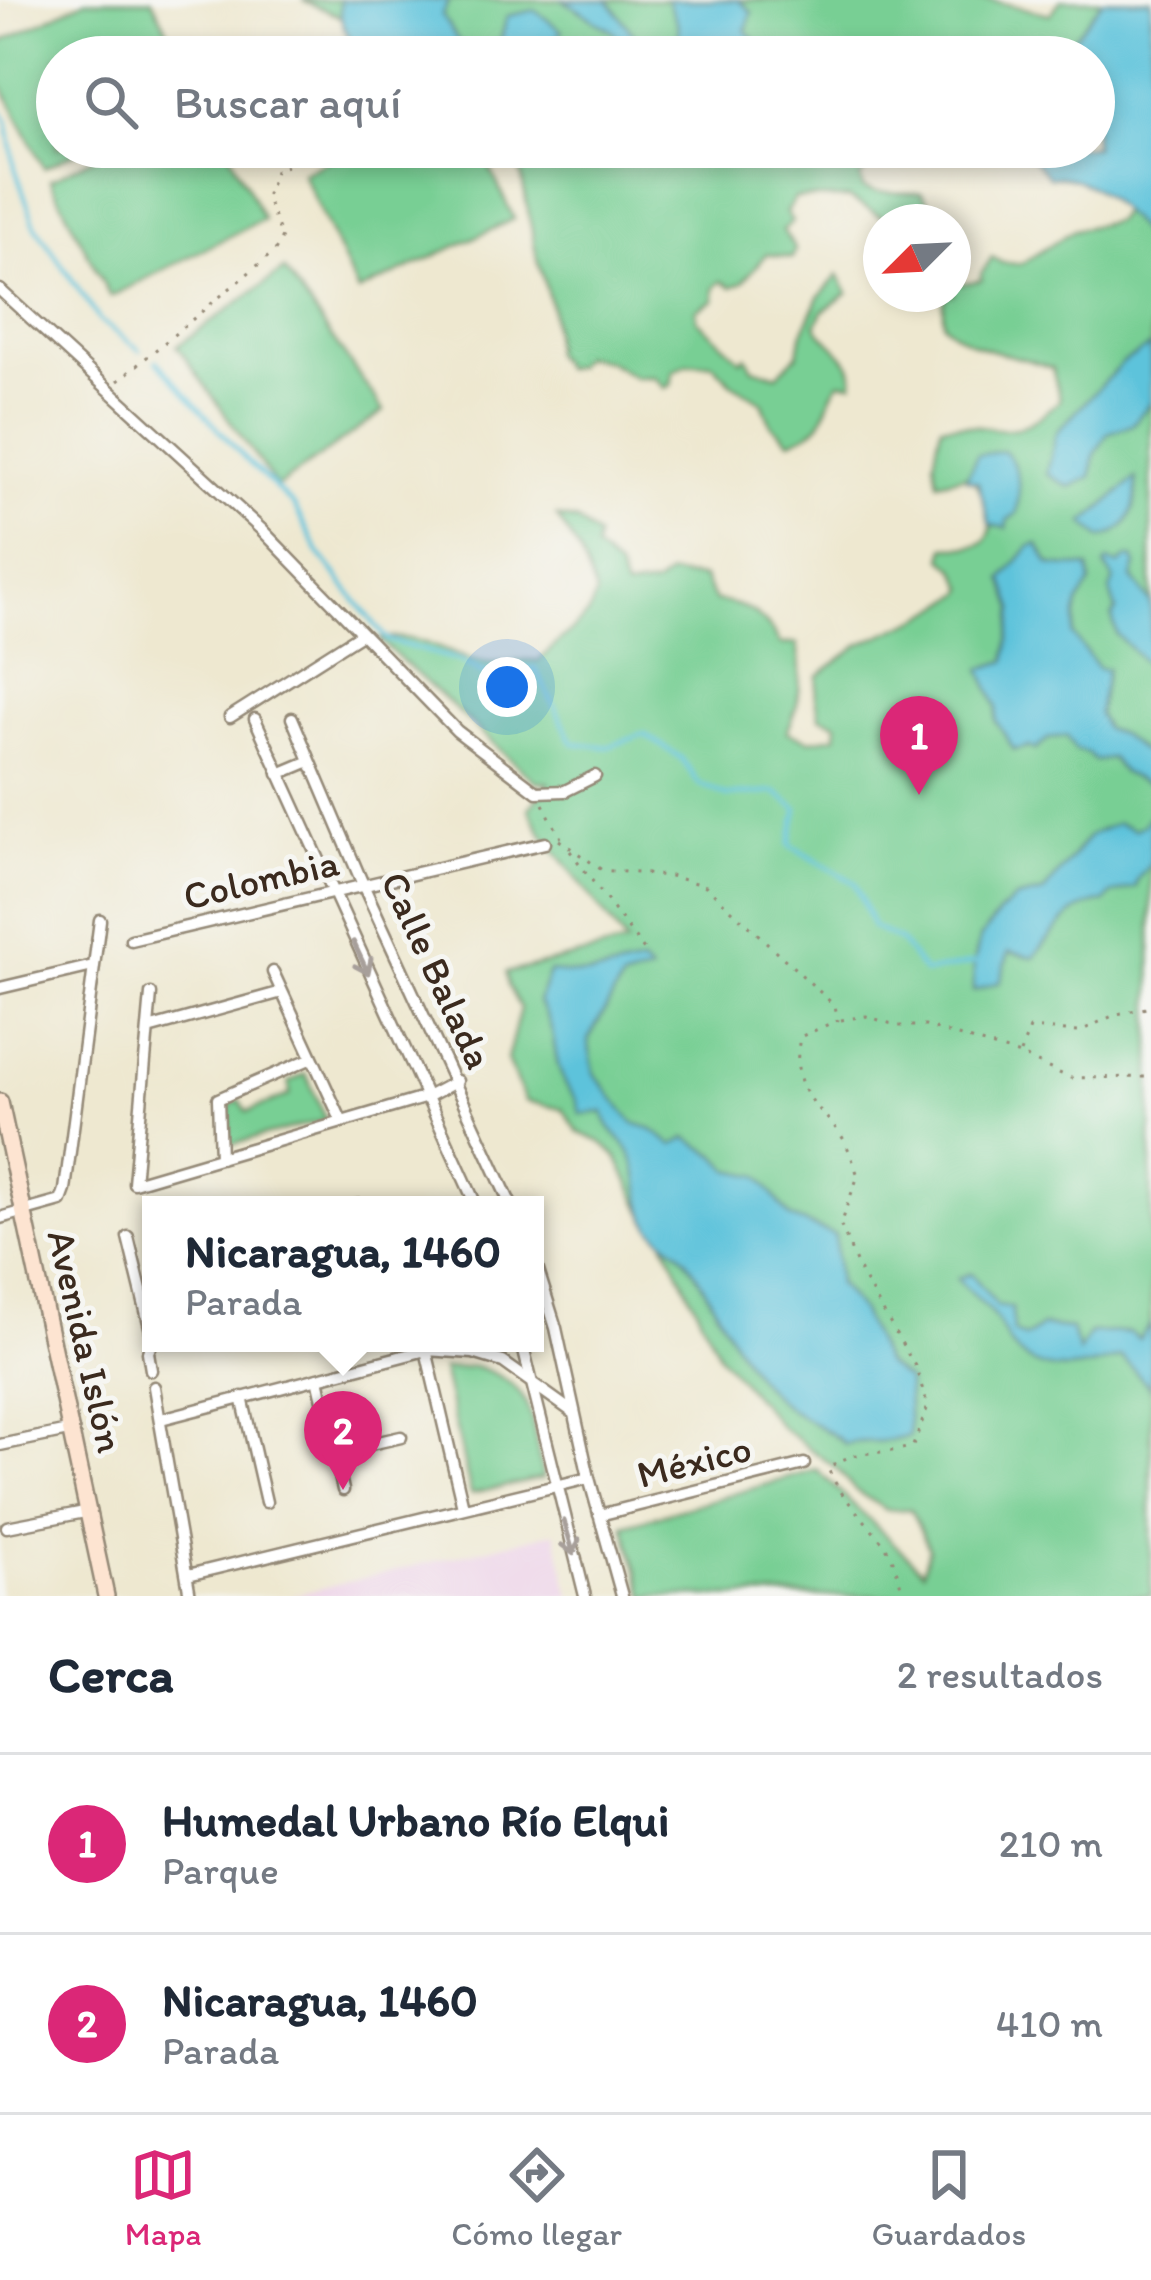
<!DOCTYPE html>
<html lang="es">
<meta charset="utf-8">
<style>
body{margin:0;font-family:Itim,sans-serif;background:#f2f2f3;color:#1f2937}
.compass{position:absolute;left:863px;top:204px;width:108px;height:108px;border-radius:50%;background:#fff;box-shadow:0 6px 18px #0003;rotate:246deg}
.you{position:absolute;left:507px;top:687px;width:42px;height:42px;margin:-30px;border:9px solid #fff;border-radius:50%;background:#1a73e8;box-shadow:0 0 0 18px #1a73e833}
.badge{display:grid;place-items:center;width:78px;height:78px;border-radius:50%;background:#db2777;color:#fff;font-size:39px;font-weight:700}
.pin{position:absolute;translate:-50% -99px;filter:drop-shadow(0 3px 6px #0008)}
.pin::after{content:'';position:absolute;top:63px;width:42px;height:36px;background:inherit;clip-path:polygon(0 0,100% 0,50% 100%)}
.popup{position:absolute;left:142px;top:1196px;width:402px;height:156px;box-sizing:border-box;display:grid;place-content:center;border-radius:0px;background:#fff;filter:drop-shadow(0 3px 9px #0005);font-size:39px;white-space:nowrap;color:#747a83}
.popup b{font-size:45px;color:#1f2937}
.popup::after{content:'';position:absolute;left:50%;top:100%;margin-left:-24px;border:24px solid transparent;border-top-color:#fff}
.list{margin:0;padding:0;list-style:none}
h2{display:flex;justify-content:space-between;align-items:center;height:156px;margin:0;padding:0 48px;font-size:51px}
h2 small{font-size:39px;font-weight:400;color:#747a83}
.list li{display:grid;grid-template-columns:78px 1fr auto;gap:36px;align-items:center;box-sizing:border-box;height:180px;padding:0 48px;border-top:3px solid #e0e1e3}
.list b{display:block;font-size:45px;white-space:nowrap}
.list p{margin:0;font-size:39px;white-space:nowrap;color:#747a83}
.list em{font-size:39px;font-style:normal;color:#747a83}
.icon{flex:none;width:66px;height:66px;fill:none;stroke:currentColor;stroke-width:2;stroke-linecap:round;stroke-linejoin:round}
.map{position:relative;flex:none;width:1151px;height:1596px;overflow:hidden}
.search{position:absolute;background:#fff;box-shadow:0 6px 18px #0003;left:36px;right:36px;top:36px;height:132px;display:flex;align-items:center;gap:30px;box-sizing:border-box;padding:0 42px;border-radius:66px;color:#747a83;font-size:45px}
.sheet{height:516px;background:#fff}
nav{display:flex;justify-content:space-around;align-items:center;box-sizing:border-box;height:168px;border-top:3px solid #e0e1e3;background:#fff;font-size:33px;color:#747a83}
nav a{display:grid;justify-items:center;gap:6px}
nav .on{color:#db2777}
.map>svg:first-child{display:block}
.built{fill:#edd0e8}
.green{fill:#78cf94;stroke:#5a7c59;stroke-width:3}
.water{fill:#5dc3db;stroke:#4c767c;stroke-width:3}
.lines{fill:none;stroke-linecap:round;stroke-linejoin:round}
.stream{stroke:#5dc3db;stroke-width:4.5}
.street-casing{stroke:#948977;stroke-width:15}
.secondary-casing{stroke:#948977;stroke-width:20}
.path{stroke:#948977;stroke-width:3;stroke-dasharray:3 9;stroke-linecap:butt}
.street{stroke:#fff;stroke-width:10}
.secondary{stroke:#fde4d1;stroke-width:15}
.oneway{stroke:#a79f9a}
.labels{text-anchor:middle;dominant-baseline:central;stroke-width:10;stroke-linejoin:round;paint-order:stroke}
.street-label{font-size:39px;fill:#3b2a1e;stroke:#f6f6f2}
</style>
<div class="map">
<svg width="1151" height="1596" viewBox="0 0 1151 1596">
<rect width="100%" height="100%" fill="#f6f6f2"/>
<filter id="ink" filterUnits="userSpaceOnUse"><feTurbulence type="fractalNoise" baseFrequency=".00833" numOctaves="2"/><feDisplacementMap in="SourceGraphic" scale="24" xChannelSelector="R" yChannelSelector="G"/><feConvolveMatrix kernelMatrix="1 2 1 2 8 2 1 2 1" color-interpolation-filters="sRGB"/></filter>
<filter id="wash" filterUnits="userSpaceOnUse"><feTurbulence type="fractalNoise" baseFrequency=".004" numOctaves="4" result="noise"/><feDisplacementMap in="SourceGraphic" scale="48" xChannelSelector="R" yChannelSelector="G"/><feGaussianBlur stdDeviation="2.7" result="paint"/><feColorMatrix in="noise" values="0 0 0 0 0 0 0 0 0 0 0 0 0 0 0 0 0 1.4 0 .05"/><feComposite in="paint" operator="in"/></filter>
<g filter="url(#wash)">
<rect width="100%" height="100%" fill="#eee8d0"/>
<!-- built -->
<path class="built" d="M555 1532 571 1596H290Z"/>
<!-- green -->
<path class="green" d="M86 0H152L181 57H57V147H86L44 168 0 81V43Z
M302 0H989L1050 14 1061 0H1151V1596H645L624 1525 817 1470 923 1571 929 1548 910 1509 886 1510 855 1490 837 1469 781 1427 719 1355 665 1243 668 1245 643 1203 648 1222 617 1157 601 1142 578 1132 563 1109 525 1101 507 1060 520 1008 508 986 506 973 627 944 543 835 529 809 549 783 535 781 379 640C417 629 453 660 490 663 507 665 521 657 538 661L589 614 596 594 579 551 557 517 577 521 597 537 595 549 618 569 625 589 656 585 669 575 703 578 715 601C747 604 765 616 780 644H797C803 675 801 704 787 732L810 740 836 736 837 723 820 717 816 698 818 676 859 645 925 616 962 594 966 589 956 569 943 558 946 547C957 546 979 549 986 540 999 523 983 486 968 475L938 482 934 461 941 425C1000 420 1006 450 1060 400L1052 368C1017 354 969 352 943 323V302L948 294H953V285L982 280 981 274 992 257 1002 263 1021 264 1074 230 1115 221 1123 211 1115 197 1013 147H1094V57H488L341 9 340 17Z
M115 147H227L263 219 110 297 50 180Z
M358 147H480L514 219 358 292 302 173Z
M516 147H887L860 177 863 188 877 192 922 193 940 221 892 222 848 198H795L786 212 792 222 783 230 795 250 792 258 766 254 743 282 732 287 721 281 714 288V300L696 310 697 320 741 360 746 356 753 368 777 375 798 354 801 336 819 297 838 275 848 293 823 311 816 325C828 347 855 355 853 383L840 382C817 410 838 423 790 441L771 424 762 402 732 383 712 363 687 364 673 372 671 385 665 388 654 377H634L608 361 582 356 575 366 563 368 553 355 552 309 537 258Z
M284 270 384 411 277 487 177 346Z
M306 1074 326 1120 229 1145 230 1104 240 1100 247 1112 290 1095 289 1082Z
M474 1366C539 1385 529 1420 543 1478L471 1494 442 1369Z"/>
<!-- water -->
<path class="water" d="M340 0H449L442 15 459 42 483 51 501 39 507 16 535 10 562 31 541 57H445L422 49C379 68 338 52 340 0Z
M563 0H608L651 57H635L612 31Z
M667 0H739L752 12 746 30 755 40 760 57H681L678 25Z
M1103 0H1151V244C1127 216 1092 172 1049 177L1026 152 1009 149 957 154 951 147H1094V57H1027L1046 46 1072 40Z
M1151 346V402L1132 425 1108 433 1095 454 1091 477 1070 487 1047 474 1056 433 1123 362Z
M1004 451C1021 468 1020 491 1017 513L1007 521V528L990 525 978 482 966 479 977 455Z
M1136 478C1138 505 1132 531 1101 538L1084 523Z
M1038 544 1050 564C1064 569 1075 564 1089 568L1091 582 1078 604 1073 635 1098 668 1107 669 1098 714 1105 729 1120 734 1145 754 1151 753V785L1123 773 1111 758 1095 761 1088 753 1075 750 1067 736 1049 738 1035 750 1029 747 1014 750 996 721 997 707 981 669 1006 661 1014 609 1003 579 1029 547Z
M1127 558H1133L1136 565 1132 578 1151 603V669L1117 635 1112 617 1116 610 1110 591 1114 580 1105 566 1108 561 1118 565Z
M1151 814V863L1137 880 1136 887 1112 894 1105 902C1071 903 1054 934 1034 957L1009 952 1000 982 973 991 974 963 980 938 998 914 1015 899 1043 893 1090 835 1117 823 1135 829 1144 824Z
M642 964 650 972 622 981 588 1040 594 1073 633 1123 650 1128 673 1145 687 1138 717 1156 730 1170 759 1176 791 1218 835 1235 838 1284 861 1312 885 1364 907 1380 909 1436C886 1445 869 1439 845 1444 826 1427 802 1420 783 1404 736 1365 721 1307 686 1259 675 1245 656 1238 647 1220 637 1198 643 1171 628 1149 618 1134 608 1132 604 1112L580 1114C576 1089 570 1096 563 1079 550 1052 560 1033 538 1002L549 972 591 975Z
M971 1273 997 1306 1012 1308 1013 1332 1025 1338 1042 1326 1071 1329 1079 1352 1090 1333 1129 1332 1139 1339 1151 1324V1388L1121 1357C1085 1370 1041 1380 1012 1347 1006 1340 1003 1329 998 1322 987 1306 971 1293 957 1279Z"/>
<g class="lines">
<!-- stream -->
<path class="stream" d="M0 110 7 120 15 168 35 225 100 321 140 350
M157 361 248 462 294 506 319 553 387 640 461 661 486 675 535 668 573 743 608 747 644 734 681 758 699 784 728 796 775 792 798 809 790 845 855 883 873 927 899 940 925 973 974 963"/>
</g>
</g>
<g filter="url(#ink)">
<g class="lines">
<!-- street casing -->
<g class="street-casing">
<path id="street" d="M0 290 262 530 457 731 537 792 565 791 595 776
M230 717 361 634
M292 718 364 887 511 1205
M255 719 476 1205
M279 774 310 761
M131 940 545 843
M273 972 342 1122
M0 988 93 966
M151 994 134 1183 427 1097 457 1081
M148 1029 282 992
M220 1158 218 1099 312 1058
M357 1205H373
M0 1218 61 1201 65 1190 100 920
M128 1237 151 1331
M535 1261 556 1328 589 1478 622 1596
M522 1343 585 1596
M426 1350 463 1507
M151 1370 148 1352 152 1343
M318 1378 343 1490
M154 1387 190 1596
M242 1397 266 1502
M161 1419 426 1350 473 1353 503 1362 574 1413
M0 1445 73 1430
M335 1452 401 1437
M599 1515 804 1464
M7 1527 90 1511
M188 1575 589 1478"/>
</g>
<!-- secondary casing -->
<g class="secondary-casing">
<path id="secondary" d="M0 1102 106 1596"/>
</g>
<!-- path -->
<path class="path" d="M118 381 275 251 282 237 266 197 275 171 329 147
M543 804 561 838
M559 840 602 870 670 876 706 886 835 1006 838 1020 800 1037C791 1087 809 1096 838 1131 847 1142 853 1161 858 1176L840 1224 861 1274 915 1366 928 1406 913 1446C881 1457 860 1446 828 1468 844 1507 875 1524 892 1558 897 1569 900 1584 904 1596
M570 851 644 950
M841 1020 866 1016 899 1026H925L1020 1055 1070 1078 1151 1077
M1020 1053 1030 1028 1078 1032 1117 1014 1151 1007"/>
<!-- street -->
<use href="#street" class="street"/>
<!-- secondary -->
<use href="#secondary" class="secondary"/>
</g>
<!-- one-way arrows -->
<defs><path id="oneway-shaft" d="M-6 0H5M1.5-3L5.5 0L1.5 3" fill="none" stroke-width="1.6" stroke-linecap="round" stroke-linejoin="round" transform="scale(3)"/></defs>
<g class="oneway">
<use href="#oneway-shaft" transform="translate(361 958) rotate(65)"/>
<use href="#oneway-shaft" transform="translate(569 1538) rotate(74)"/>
</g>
</g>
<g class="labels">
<!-- street labels -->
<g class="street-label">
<text transform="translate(261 879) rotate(-13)">Colombia</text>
<text transform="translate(437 970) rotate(65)">Calle Balada</text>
<text transform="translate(86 1341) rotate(77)">Avenida Islón</text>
<text transform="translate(694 1461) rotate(-14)">México</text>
</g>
</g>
</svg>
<svg class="compass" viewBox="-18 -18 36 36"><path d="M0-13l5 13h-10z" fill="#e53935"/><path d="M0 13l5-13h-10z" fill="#747a83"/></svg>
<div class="you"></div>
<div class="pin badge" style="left:919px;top:795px">1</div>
<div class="pin badge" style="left:343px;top:1490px">2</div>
<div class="popup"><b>Nicaragua, 1460</b>Parada</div>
<div class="search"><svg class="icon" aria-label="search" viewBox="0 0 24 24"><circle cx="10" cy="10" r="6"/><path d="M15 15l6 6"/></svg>Buscar aquí</div>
</div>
<section class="sheet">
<h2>Cerca<small>2 resultados</small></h2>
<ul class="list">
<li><span class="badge">1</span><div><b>Humedal Urbano Río Elqui</b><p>Parque</p></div><em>210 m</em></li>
<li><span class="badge">2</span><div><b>Nicaragua, 1460</b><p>Parada</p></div><em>410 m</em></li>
</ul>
</section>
<nav>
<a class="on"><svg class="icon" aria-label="map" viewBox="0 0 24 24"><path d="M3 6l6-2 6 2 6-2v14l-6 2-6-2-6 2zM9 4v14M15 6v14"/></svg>Mapa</a>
<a><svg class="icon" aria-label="directions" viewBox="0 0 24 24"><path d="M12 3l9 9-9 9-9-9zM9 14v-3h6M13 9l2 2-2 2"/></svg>Cómo llegar</a>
<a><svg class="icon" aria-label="saved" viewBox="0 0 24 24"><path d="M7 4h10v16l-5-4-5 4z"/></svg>Guardados</a>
</nav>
